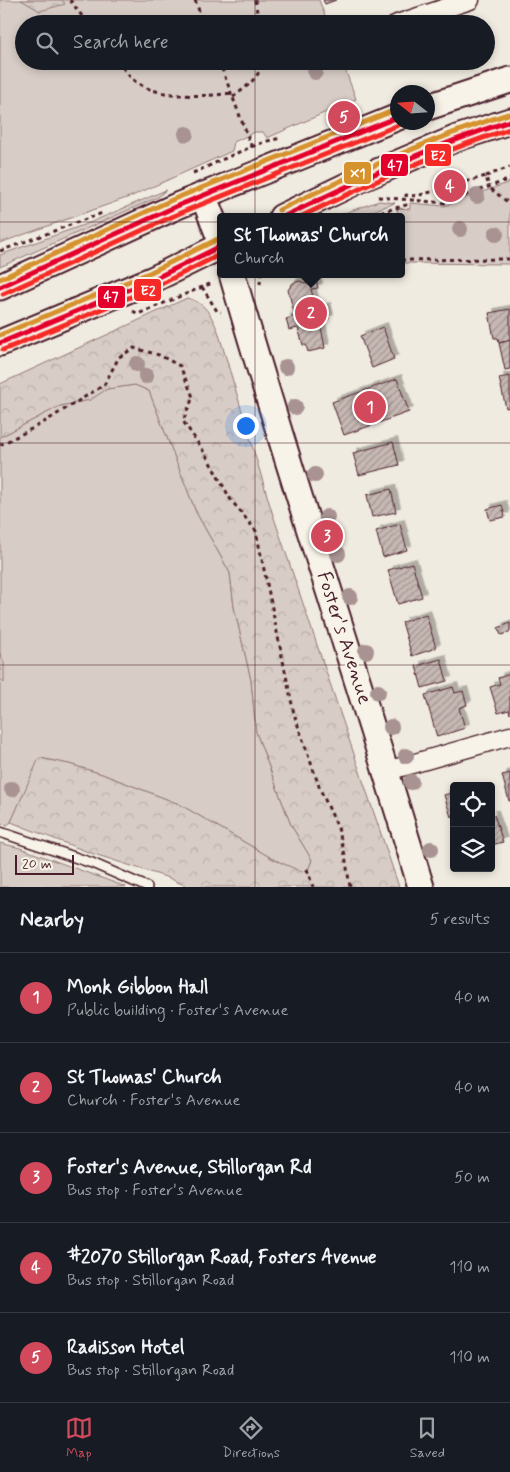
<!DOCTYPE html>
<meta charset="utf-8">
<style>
body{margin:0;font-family:Mynerve,sans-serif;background:#242831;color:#f1f3f6}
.controls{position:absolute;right:15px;bottom:15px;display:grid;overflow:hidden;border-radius:5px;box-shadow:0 2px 8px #0003}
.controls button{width:45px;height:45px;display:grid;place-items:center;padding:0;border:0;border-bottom:1px solid #363941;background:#171b24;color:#f1f3f6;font:25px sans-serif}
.compass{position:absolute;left:390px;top:85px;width:45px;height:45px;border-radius:50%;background:#171b24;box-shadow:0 2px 8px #0003;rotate:287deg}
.scale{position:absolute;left:15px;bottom:12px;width:59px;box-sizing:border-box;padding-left:5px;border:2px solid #4a1f2b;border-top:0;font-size:14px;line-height:18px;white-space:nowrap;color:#4a1f2b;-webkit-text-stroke:4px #f7f3e8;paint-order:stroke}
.you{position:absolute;left:245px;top:425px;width:18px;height:18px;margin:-12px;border:4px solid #fff;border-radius:50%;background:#1a73e8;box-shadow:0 0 0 8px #1a73e833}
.badge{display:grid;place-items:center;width:32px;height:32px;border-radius:50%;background:#d1495b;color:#fff;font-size:16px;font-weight:700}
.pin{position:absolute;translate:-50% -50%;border:2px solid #fff;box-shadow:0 1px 5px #0006}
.popup{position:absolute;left:217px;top:213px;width:188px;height:65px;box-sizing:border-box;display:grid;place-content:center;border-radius:5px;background:#171b24;filter:drop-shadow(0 1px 4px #0005);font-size:16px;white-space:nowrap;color:#9ea1a6}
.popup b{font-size:19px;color:#f1f3f6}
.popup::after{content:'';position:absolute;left:50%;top:100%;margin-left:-10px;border:10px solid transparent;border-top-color:#171b24}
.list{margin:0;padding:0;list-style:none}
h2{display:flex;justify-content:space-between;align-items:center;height:65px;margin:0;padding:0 20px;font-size:21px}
h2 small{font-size:16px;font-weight:400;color:#9ea1a6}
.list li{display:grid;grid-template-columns:32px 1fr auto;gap:15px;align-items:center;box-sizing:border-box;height:90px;padding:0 20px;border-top:1px solid #363941}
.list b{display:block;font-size:19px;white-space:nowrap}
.list p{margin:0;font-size:16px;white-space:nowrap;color:#9ea1a6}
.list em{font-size:16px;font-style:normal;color:#9ea1a6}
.icon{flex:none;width:28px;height:28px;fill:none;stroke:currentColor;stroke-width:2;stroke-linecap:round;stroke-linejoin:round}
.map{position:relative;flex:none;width:510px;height:887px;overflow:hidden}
.search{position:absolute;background:#171b24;box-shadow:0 2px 8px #0003;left:15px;right:15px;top:15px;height:55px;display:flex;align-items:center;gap:12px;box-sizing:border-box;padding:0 18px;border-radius:28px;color:#9ea1a6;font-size:19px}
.sheet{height:515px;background:#171b24}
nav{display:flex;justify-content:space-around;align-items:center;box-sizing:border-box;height:70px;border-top:1px solid #363941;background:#171b24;font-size:14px;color:#9ea1a6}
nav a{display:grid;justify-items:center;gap:2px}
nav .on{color:#d1495b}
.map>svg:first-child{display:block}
.grass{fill:#d8cdc6;stroke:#917678}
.forest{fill:url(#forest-crowns);stroke:#917678}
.building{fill:url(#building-hatch);stroke:#4a1f2b;filter:url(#shadow)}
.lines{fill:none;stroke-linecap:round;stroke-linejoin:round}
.lane-casing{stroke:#4a1f2b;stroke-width:12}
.street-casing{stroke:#4a1f2b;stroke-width:21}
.secondary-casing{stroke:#4a1f2b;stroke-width:29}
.path{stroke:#4a1f2b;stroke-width:3;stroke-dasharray:4 4;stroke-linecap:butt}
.lane{stroke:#f7f3e8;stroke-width:9}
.street{stroke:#f7f3e8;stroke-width:18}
.secondary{stroke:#f7f3e8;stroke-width:25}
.bus-1-casing{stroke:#f7f3e8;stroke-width:9}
.bus-2-casing{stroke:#f7f3e8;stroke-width:9}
.bus-3-casing{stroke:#f7f3e8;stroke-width:9}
.bus-1{stroke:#e4002b;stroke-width:5}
.bus-2{stroke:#f52a26;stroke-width:5}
.bus-3{stroke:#d6922d;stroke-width:5}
.tree{fill:#a89292}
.grid{fill:none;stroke:#4a1f2b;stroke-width:1;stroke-opacity:0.55}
.labels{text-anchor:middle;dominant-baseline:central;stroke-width:4.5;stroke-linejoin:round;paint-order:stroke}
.street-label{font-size:20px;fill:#4a1f2b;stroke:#f7f3e8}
.line-badge{stroke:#f7f3e8;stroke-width:2}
.badge-label{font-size:14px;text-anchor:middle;font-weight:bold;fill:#fff}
</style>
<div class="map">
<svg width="510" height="887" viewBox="0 0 510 887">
<defs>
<pattern id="forest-crowns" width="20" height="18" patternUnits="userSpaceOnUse" patternTransform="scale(1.25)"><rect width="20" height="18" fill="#d8cdc6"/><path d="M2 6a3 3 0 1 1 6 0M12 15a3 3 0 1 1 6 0" fill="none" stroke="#bbb0aa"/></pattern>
<pattern id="building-hatch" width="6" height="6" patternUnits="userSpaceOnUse" patternTransform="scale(1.25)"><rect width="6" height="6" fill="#c6b8b3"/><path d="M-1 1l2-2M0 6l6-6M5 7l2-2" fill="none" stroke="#a39592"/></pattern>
<filter id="shadow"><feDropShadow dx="4.5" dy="-4.5" stdDeviation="0" flood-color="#0004"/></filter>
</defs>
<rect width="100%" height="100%" fill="#f0ebe0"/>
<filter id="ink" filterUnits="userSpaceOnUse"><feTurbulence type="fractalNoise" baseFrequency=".02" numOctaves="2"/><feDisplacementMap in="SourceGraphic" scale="10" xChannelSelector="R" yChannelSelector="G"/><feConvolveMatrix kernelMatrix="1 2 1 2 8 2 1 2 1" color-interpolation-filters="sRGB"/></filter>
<g filter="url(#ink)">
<!-- grass -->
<path class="grass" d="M0 0H319L328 24H24V61H342L356 99 267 138 263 132H255L234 142 232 151 132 196 0 243Z
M510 182V264L401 263V217H398L397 208 410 209V203L444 206Z
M166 190 158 197 0 267V255L89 223Z
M379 201 395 203 356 217H333Z
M135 385 149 391 196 512 230 573 234 607 251 680 256 732 291 825 312 860 309 868 302 873 273 859 179 804 102 774 69 764 40 758 11 822 7 825 0 824V437L60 406 89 400 107 389Z
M0 843 20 848 126 887H0Z"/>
<!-- forest -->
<path class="forest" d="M21 0H62L65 4 40 11Z
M187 298C205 302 211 315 218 331L272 512 399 887H188L169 878 88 852 11 822 39 758 69 764 102 774 179 804 273 859 302 872 309 868 312 860 291 825 256 732 251 680 234 607 230 573 196 512 149 391 135 385 107 389 90 400 60 406 0 437V384Z
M0 653 4 663V683L0 679Z"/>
<!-- building -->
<path class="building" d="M323 0H336L325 4Z
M316 279 318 288 311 289 316 310 326 307 329 319 320 322 325 348 308 352 306 345H303L298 328 289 330 286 319 295 316 288 290 293 283 300 281 307 284V281Z
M510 309V340L499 343 498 338H494L489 313Z
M383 327 394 359 372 368 360 336Z
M510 340V369L505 370 499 343Z
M510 376V407L506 408 499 378Z
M397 379 409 412 344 435 332 402Z
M393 442 399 465 359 475 353 453Z
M391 489 396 512 372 517 367 495Z
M502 505 505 517 490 520 487 509Z
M400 524 407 550 383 557 376 531Z
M412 563 422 597 398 604 388 570Z
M426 614 436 648 412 656 402 622Z
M510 623V632L501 635 498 628Z
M441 659 447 681 422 688 416 666Z
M510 674V714L509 710 498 713 490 687 500 684 498 678Z
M453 687 455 693 463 691 467 705 459 708 465 728 437 737 425 695Z
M510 773V801H509L502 775Z
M454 792V816L451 817 444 795Z
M491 815H494L503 842 491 845Z"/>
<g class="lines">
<!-- lane casing -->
<g class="lane-casing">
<path id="lane" d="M0 832 92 863 147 887"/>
</g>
<!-- street casing -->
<g class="street-casing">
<path id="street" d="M397 24 470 0
M387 771 510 736"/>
</g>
<!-- secondary casing -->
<g class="secondary-casing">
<path id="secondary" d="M428 107 510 80
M203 195 221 241
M282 217 363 178 457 138 510 121
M232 274C291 480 360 682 421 887
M0 287 177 206 398 117
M0 343 154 279 221 246"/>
</g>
<!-- path -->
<path class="path" d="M70 0 88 24
M195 0 204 24
M255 0 259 24
M118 61C124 69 130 79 139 84 161 98 207 97 231 93
M219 61 252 148
M233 97C245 88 261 77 262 61
M193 173C210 166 268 136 282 139
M486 176 510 167
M491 189 510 204
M378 197 445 203 510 179
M406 197V195L417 196 486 176 488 184
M365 217 406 205V203
M0 251 105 212
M401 260 510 259
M260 284 261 274
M202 287 217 311 221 312
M133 311 138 314 212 283
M0 445 41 424 104 385 119 357 134 348 159 355 180 366 193 397 183 421 206 455 231 500 256 531 294 714 320 789 338 828 345 855 350 887
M307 869 313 887"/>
<!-- lane -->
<use href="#lane" class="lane"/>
<!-- street -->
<use href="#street" class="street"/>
<!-- secondary -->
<use href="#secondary" class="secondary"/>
<!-- bus-1 casing -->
<g class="bus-1-casing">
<path id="bus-1" d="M283 217C357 181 431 146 510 121
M0 287 177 206 398 117
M0 343 154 279 221 246"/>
</g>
<!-- bus-2 casing -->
<g class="bus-2-casing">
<path id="bus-2" d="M300 217C369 184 437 152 510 129
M3 294 180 213 401 124
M3 350 157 286 221 254"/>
</g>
<!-- bus-3 casing -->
<g class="bus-3-casing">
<path id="bus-3" d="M279 210C354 174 428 139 508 114
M0 279 174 199 395 110
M0 335 151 272 218 239"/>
</g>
<!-- bus-1 -->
<use href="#bus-1" class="bus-1"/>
<!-- bus-2 -->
<use href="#bus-2" class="bus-2"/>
<!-- bus-3 -->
<use href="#bus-3" class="bus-3"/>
</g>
<!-- trees -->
<g class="tree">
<circle cx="315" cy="72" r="8"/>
<circle cx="186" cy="134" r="8"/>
<circle cx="477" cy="196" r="8"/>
<circle cx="460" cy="229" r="8"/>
<circle cx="496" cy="234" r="8"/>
<circle cx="137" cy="364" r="8"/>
<circle cx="286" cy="367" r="8"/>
<circle cx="146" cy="376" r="8"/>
<circle cx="295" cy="407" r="8"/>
<circle cx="315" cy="475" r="8"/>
<circle cx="327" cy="517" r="8"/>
<circle cx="338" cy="554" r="8"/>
<circle cx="350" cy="597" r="8"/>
<circle cx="366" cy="651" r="8"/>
<circle cx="378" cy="692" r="8"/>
<circle cx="391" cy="727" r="8"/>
<circle cx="406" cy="756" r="8"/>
<circle cx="411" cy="782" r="8"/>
<circle cx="12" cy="789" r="8"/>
<circle cx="431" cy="849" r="8"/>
</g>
</g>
<!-- grid -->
<path class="grid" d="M255 0V24M255 61V887M0 222H510M0 443H510M0 665H510"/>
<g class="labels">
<!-- street labels -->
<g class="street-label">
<text transform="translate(344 638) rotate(72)">Foster's Avenue</text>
</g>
</g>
<g class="line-badge">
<rect x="424" y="143" width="28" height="24" rx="5" fill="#f52a26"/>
<rect x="380" y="153" width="29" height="24" rx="5" fill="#e4002b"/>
<rect x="343" y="161" width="29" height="24" rx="5" fill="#d6922d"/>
<rect x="133" y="278" width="29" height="24" rx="5" fill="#f52a26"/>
<rect x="97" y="285" width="29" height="24" rx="5" fill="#e4002b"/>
</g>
<g class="badge-label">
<text x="438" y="160">E2</text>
<text x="395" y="170">47</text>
<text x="358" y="178">X1</text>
<text x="148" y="295">E2</text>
<text x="111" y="301">47</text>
</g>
</svg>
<div class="controls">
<button><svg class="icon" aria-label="locate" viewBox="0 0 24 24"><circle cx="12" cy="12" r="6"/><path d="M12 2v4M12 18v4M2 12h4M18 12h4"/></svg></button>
<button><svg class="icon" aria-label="layers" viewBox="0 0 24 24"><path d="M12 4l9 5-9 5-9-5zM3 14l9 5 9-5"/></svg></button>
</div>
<svg class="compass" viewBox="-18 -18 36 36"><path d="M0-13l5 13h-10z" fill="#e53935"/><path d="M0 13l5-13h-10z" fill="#9ea1a6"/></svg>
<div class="scale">20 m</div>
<div class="you"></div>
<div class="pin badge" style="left:370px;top:407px">1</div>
<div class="pin badge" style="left:311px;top:313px">2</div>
<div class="popup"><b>St Thomas' Church</b>Church</div>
<div class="pin badge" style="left:327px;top:536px">3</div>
<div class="pin badge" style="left:450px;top:186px">4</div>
<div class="pin badge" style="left:344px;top:117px">5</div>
<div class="search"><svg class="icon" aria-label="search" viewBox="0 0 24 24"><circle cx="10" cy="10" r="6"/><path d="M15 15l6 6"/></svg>Search here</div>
</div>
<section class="sheet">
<h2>Nearby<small>5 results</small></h2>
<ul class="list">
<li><span class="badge">1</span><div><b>Monk Gibbon Hall</b><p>Public building · Foster's Avenue</p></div><em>40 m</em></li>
<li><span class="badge">2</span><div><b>St Thomas' Church</b><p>Church · Foster's Avenue</p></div><em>40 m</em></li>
<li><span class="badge">3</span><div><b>Foster's Avenue, Stillorgan Rd</b><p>Bus stop · Foster's Avenue</p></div><em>50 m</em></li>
<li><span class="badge">4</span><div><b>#2070 Stillorgan Road, Fosters Avenue</b><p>Bus stop · Stillorgan Road</p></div><em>110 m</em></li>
<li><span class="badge">5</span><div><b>Radisson Hotel</b><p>Bus stop · Stillorgan Road</p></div><em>110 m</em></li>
</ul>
</section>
<nav>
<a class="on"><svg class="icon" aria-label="map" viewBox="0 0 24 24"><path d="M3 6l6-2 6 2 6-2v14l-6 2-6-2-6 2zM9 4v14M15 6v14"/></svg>Map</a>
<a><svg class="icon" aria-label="directions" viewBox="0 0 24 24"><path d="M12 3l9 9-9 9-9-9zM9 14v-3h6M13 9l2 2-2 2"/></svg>Directions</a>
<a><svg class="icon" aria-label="saved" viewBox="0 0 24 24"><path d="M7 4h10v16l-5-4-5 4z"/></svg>Saved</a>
</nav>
